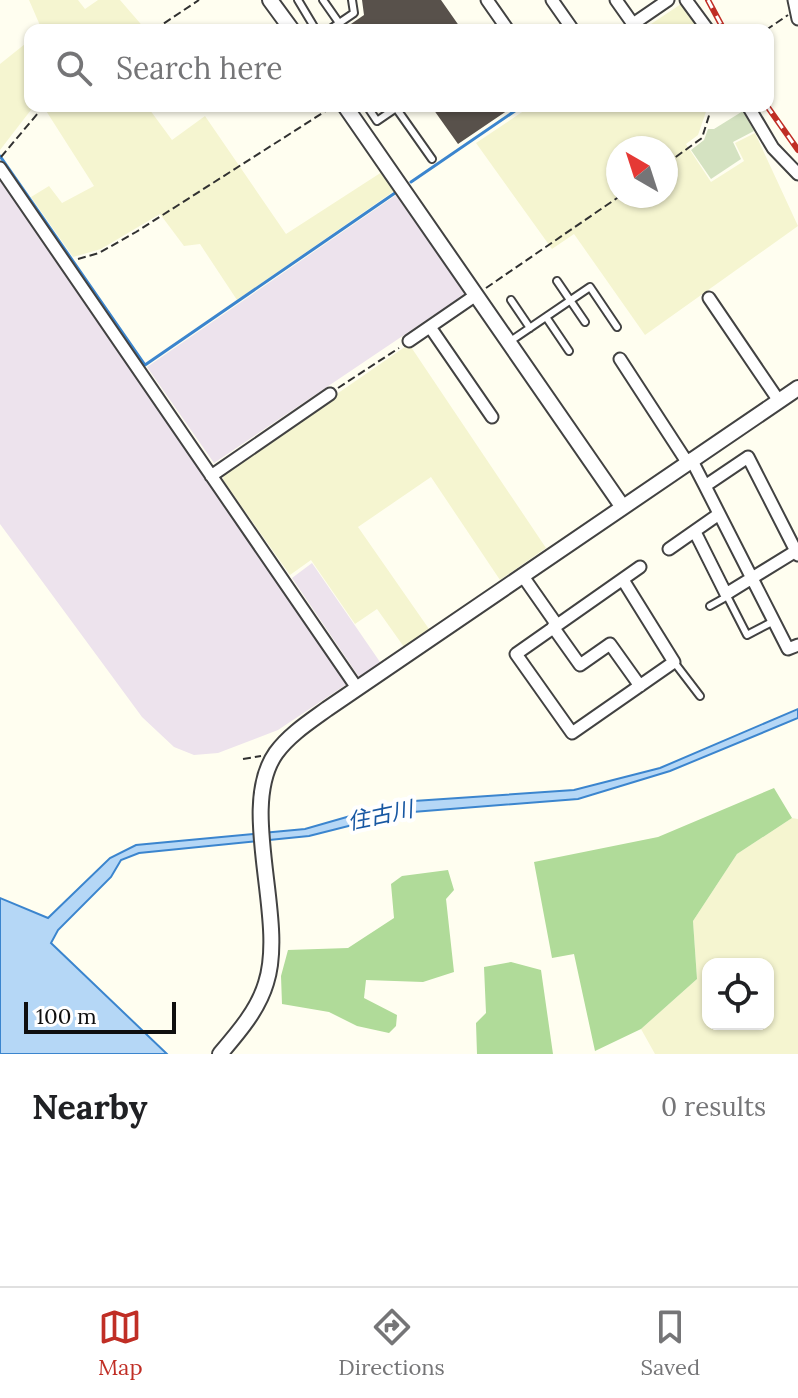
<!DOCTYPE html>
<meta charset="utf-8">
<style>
body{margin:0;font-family:Lora,"Noto Sans JP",serif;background:#f2f2f2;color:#202124}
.controls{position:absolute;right:24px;bottom:24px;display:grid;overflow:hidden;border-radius:16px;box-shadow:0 2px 6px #0004}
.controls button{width:72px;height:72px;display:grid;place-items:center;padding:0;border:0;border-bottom:2px solid #e0e0e0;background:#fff;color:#202124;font:40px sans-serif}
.compass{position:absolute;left:606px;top:136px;width:72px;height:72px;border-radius:50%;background:#fff;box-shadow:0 2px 6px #0004;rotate:321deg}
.scale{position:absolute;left:24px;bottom:20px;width:152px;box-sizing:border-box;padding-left:8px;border:4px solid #0f0f0f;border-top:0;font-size:22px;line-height:28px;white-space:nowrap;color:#0f0f0f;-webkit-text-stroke:6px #fff;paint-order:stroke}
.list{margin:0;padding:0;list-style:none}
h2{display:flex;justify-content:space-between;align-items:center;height:104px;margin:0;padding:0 32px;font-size:34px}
h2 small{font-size:26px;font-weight:400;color:#757577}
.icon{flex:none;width:44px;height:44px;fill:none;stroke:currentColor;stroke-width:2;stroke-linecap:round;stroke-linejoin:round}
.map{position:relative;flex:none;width:798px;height:1054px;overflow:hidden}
.search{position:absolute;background:#fff;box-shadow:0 2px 6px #0004;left:24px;right:24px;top:24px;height:88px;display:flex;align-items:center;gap:20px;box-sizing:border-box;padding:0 28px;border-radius:16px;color:#757577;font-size:30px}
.sheet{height:232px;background:#fff}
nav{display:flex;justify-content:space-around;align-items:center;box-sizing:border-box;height:112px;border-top:2px solid #e0e0e0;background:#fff;font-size:22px;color:#757577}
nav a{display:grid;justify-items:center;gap:4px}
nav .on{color:#c02e25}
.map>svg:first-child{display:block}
.industrial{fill:#ede3ed}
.farmland{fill:#f5f5d0;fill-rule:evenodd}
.forest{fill:#b0db99}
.cemetery{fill:#d4e2c1}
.water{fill:#b5d7f6;stroke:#3b85ce;stroke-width:2}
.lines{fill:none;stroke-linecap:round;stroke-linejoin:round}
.stream{stroke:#3b85ce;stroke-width:3}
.building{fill:#58514b}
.service-casing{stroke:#424242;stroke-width:10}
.minor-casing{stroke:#424242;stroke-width:15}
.tertiary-casing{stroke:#424242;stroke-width:18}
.path{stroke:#313131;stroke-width:2;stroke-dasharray:8 4;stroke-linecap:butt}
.service{stroke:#fff;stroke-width:6}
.minor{stroke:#fff;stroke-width:11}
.tertiary{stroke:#fff;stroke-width:14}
.rail-casing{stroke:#c02e25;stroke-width:6}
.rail{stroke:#fff;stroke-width:3;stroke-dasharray:9;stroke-linecap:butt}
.labels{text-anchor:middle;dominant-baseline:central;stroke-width:8;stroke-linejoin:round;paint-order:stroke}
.water-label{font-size:22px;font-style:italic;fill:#1757a2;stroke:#fff}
</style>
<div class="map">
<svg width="798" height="1054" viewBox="0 0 798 1054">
<rect width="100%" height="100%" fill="#fffef0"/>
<!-- industrial -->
<path class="industrial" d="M0 175 347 684 278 730 218 753 194 755 174 747 142 717 0 524Z
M396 195 465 294 214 463 147 367Z
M312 563 380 662 359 677 292 578Z"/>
<!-- farmland -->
<path class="farmland" d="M29 0H78L85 9 98 0H120L146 30H42Z
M681 4 701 30H642Z
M30 40V106H34L0 150V64Z
M43 106H147L172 140 205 116 286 234 385 170 397 189 237 300 200 244 184 246 160 214 101 249 73 257 31 197 49 186 62 203 94 186Z
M531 106H708L698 135 686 144 711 182 744 161 735 143 755 133 798 226 645 335 574 234 552 249 476 143ZM618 148H666V196H618Z
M409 344 546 548 500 580 431 477 358 527 429 629 404 647 377 609 355 624 311 560 290 575 223 480 224 472Z
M792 818 798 819V1054H655L641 1029 697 979 693 921 737 854ZM708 964H768V1024H708Z"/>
<!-- forest -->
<path class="forest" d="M774 788 792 818 737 854 693 921 697 979 641 1029 595 1051 574 954 552 958 534 862 658 837Z
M448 870 454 890 446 899 454 972 423 982 366 980 364 998 397 1015 396 1026 389 1033 357 1026 329 1012 282 1004 281 976 288 950 348 948 394 918 391 884 402 876Z
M511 962 541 970 553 1054H477L476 1023 486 1013 484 967Z"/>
<!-- cemetery -->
<path class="cemetery" d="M743 111 754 131 733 142 741 159 711 179 691 150 704 140 708 129H714Z"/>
<!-- water -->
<path class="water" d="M798 709V718L670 771 578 799 400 813 309 836 139 853 121 860 111 877 58 930 51 943 167 1054H0V898L48 918 110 858 136 845 305 829 399 802 574 790 660 768Z"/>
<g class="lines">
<!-- stream -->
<path class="stream" d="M0 156 145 365 395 193
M411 182 522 106"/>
</g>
<!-- building -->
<path class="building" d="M362 0H441L462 30H350L348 26 364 15Z
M431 106H514L458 144Z"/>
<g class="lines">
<!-- service casing -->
<g class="service-casing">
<path id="service" d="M298 0 316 30
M323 0 344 30
M329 30 354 13 352 0
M367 106 377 121 396 108 432 159
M557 281 585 322
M511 300 530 328
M546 317 569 351
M509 342 590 287 617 327
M726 594 747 635 774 621
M710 606 728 596
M674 662 700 696"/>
</g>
<!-- minor casing -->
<g class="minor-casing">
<path id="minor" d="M487 0 508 30
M552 0 573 30
M616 0 633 24 668 0
M686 0 708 30
M794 0 798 19
M748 106 773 148 798 174
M0 168 357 688
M709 298 779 401
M430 327 492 417
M409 341 476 295
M620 359 687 462
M691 459 705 486
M211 476 330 394
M695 532 726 594 796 551
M669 549 719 514
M798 555 748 457 705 486 788 649 798 645
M522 575 557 625
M623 580 674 662 572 733 516 654 640 567
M553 627 580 665 610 644 640 686"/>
</g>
<!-- tertiary casing -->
<g class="tertiary-casing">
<path id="tertiary" d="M270 0 292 30
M345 106 622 506
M220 1054C238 1033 258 1010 266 983 287 918 237 808 276 753 289 735 309 722 327 709L798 388"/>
</g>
<!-- path -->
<path class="path" d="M154 30 199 0
M766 30 788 15
M1 157 44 106
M666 164 702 138 712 106
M78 259 99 253 136 232 332 107
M486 288 620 196
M338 388 399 348
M243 759 261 756"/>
<!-- service -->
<use href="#service" class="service"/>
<!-- minor -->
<use href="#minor" class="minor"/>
<!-- tertiary -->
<use href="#tertiary" class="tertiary"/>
<!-- rail casing -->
<g class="rail-casing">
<path id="rail" d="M708 0 724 30
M767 106 798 150"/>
</g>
<!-- rail -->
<use href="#rail" class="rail"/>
</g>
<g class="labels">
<!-- water labels -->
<g class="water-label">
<text transform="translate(380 815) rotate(-12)">住古川</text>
</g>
</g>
</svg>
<div class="controls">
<button><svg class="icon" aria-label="locate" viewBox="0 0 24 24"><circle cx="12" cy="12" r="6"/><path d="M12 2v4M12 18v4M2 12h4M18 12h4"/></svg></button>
</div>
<svg class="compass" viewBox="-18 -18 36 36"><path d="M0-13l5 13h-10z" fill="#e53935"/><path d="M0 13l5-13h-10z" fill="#757577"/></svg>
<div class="scale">100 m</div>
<div class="search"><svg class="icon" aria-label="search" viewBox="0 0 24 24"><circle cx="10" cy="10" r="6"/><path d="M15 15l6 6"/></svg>Search here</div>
</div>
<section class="sheet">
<h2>Nearby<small>0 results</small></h2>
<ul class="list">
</ul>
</section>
<nav>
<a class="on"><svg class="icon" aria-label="map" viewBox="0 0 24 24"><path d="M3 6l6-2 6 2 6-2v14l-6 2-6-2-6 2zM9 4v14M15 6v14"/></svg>Map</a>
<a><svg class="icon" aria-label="directions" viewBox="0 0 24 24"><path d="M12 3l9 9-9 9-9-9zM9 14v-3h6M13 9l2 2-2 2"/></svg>Directions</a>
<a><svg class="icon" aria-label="saved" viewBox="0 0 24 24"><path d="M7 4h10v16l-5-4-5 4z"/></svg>Saved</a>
</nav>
